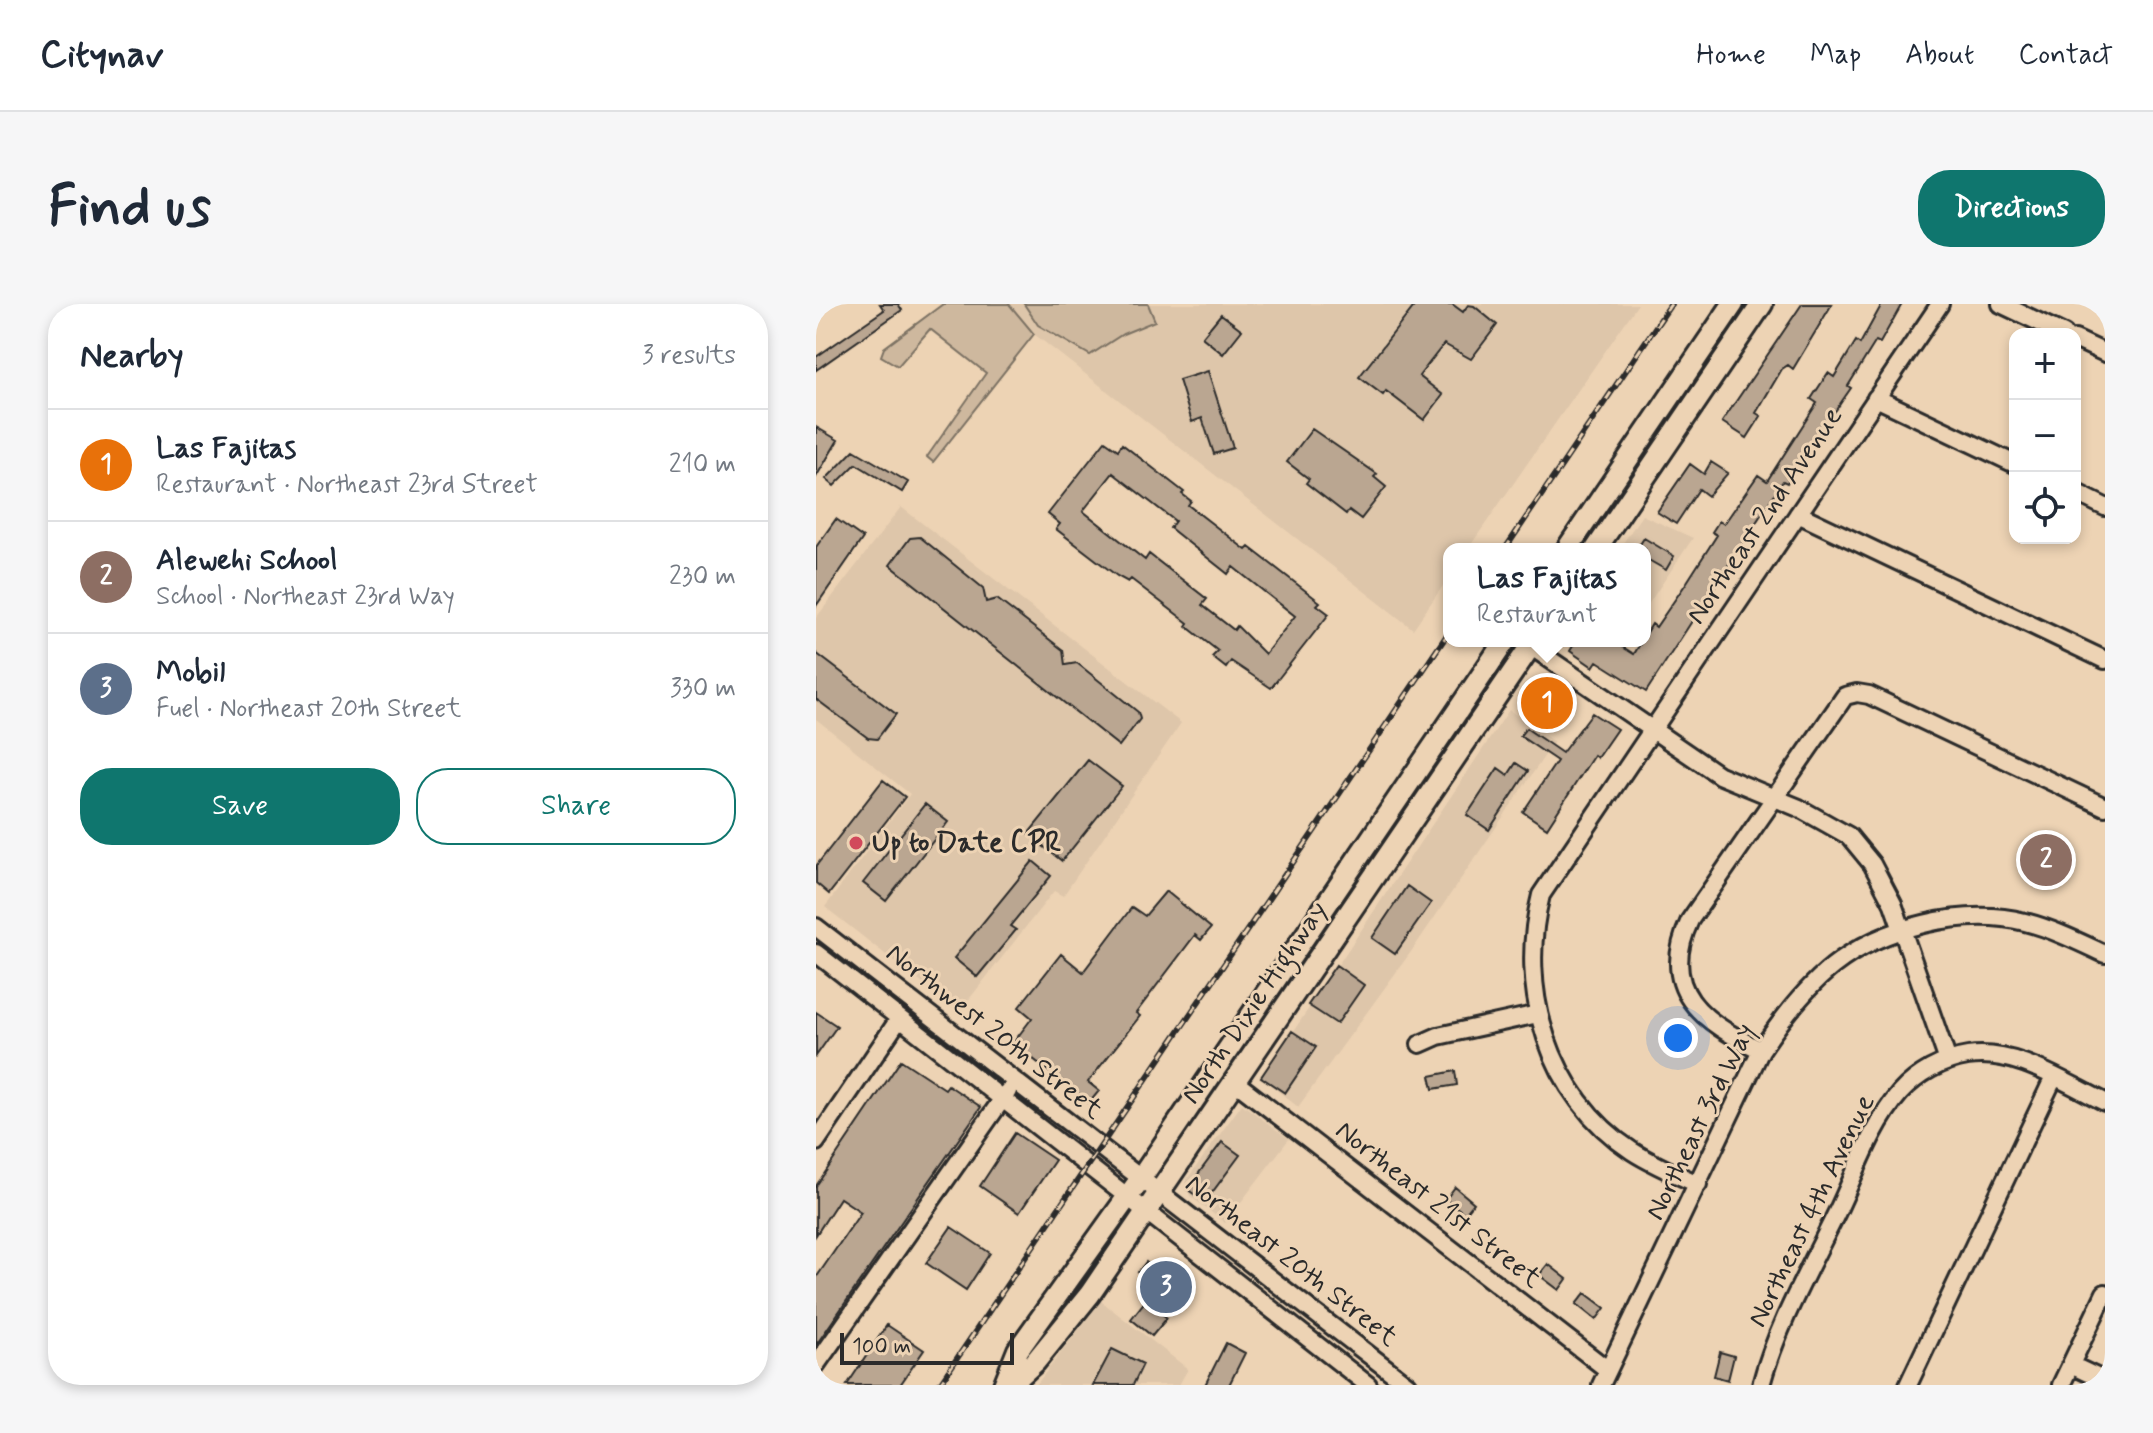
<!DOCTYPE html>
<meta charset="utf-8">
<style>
body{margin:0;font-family:Mynerve,sans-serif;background:#f6f6f7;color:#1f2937}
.controls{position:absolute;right:24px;top:24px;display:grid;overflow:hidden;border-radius:16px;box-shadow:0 4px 12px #0003}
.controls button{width:72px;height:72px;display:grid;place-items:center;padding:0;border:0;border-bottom:2px solid #e0e1e3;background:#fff;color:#1f2937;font:40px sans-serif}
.scale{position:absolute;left:24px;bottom:20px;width:174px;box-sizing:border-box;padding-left:8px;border:4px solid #2b2b2b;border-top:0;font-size:22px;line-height:28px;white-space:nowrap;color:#2b2b2b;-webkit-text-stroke:6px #edd3b4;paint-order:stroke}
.you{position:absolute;left:862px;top:734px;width:28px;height:28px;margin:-20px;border:6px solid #fff;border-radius:50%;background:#1a73e8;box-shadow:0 0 0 12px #1a73e833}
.badge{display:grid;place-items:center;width:52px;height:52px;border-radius:50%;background:#0f766e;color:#fff;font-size:26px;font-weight:700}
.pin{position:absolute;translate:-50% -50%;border:4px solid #fff;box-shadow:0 2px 8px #0006}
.popup{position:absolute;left:627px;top:239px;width:208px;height:104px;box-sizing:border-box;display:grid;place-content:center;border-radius:16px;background:#fff;filter:drop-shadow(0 2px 6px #0005);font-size:26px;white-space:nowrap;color:#747a83}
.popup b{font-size:30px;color:#1f2937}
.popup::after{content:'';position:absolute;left:50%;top:100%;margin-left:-16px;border:16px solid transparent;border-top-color:#fff}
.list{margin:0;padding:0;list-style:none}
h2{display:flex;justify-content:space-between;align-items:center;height:104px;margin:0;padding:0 32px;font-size:34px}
h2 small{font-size:26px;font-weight:400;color:#747a83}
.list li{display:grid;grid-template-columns:52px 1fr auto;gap:24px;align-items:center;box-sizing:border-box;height:112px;padding:0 32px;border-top:2px solid #e0e1e3}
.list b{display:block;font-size:30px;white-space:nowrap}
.list p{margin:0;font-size:26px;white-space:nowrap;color:#747a83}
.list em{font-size:26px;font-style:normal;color:#747a83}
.actions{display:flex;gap:16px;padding:24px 32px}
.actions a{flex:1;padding:18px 0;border:2px solid #0f766e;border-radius:32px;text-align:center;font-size:28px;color:#0f766e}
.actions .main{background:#0f766e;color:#fff}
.icon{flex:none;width:44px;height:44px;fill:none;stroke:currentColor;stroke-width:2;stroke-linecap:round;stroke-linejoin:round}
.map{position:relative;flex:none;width:1289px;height:1081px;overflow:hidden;border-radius:32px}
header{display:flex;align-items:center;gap:48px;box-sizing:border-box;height:112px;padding:0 40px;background:#fff;border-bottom:2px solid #e0e1e3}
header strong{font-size:38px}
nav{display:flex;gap:44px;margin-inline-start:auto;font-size:28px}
.intro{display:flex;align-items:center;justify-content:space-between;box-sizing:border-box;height:192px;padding:0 48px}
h1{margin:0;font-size:56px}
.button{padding:20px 36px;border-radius:32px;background:#0f766e;color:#fff;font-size:28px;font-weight:700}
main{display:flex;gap:48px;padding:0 48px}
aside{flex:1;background:#fff;border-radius:32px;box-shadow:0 4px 12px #0003}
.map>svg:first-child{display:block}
.built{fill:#dec6aa}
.green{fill:#ceb89e;stroke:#7c7264;stroke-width:2}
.building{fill:#baa691;stroke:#2b2b2b;stroke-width:2;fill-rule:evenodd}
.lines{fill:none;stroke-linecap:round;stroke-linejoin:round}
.minor-casing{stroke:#2b2b2b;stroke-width:22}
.major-casing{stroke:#2b2b2b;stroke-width:26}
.minor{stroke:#edd3b4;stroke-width:16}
.major{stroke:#edd3b4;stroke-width:20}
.rail-casing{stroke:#2b2b2b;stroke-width:6}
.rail{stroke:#edd3b4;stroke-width:3;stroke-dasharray:9;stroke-linecap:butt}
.poi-dot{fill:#d1495b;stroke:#edd3b4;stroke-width:3}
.labels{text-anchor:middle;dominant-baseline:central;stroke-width:6;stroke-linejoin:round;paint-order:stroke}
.street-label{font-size:28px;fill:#2b2b2b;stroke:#edd3b4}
.poi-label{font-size:28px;font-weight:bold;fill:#2b2b2b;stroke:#edd3b4;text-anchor:start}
</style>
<header>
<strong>Citynav</strong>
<nav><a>Home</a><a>Map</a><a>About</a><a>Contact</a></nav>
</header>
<div class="intro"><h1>Find us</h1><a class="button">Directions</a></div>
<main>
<aside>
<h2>Nearby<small>3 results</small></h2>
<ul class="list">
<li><span class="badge" style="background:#e8710a">1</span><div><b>Las Fajitas</b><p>Restaurant · Northeast 23rd Street</p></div><em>210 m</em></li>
<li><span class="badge" style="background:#8d6e63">2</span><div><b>Alewehi School</b><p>School · Northeast 23rd Way</p></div><em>230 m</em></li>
<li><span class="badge" style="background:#5c6f8a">3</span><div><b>Mobil</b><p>Fuel · Northeast 20th Street</p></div><em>330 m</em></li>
</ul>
<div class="actions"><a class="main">Save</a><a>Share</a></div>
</aside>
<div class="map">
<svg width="1289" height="1081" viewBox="0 0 1289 1081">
<rect width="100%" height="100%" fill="#edd3b4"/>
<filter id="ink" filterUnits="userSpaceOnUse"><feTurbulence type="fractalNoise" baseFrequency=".0125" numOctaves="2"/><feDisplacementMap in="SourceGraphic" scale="16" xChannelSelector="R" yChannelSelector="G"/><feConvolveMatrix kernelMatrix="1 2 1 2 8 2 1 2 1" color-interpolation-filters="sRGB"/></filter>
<g filter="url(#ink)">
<!-- built -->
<path class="built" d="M193 0H822L652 245H633V273L597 325 218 30Z
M85 203 365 419 247 592 238 587 143 708 9 603 94 490 0 415V314Z
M826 211 877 234 829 305V245H803Z
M693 406 738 438 597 645 482 803 446 774Z
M426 800 473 835 409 919 374 892 369 878Z
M285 997 372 1065 363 1081H220Z"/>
<!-- green -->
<path class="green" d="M127 0H193L218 30 117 158 111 153 170 69 114 25 82 62 65 52 68 44Z
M208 0H332L339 17 307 30 274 51 222 21Z"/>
<!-- building -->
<path class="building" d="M64 0H82L86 6 0 66V53L68 6Z
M600 0H636L647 8 652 1 658 2 681 21 655 55 628 40 603 72 627 91 608 116 570 87 567 91 543 73Z
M986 0H1016L977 65 972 61 966 65 940 109 945 112 931 134 906 118Z
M1066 0H1086L1064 39 1060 37 1032 82 1035 84 1026 97 971 179 967 177 830 388 781 357 777 363 754 347 760 337H797L818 350 836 320 840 323 871 278 901 231 896 228 903 217 908 220 942 171 951 177 1001 99 995 95 1012 69 1018 73 1040 37 1044 40Z
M405 10 426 26 407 50 386 33Z
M392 67 417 144 398 150 386 114 376 118 363 76Z
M0 123 22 136 0 173Z
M496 125 561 170 558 173 570 183 545 215 533 206 530 210 490 179 493 175 471 158Z
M289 137 302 146 306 140 368 188 366 190 375 197 372 201 430 246 433 243 504 298 501 301 513 310 455 384 415 357 410 364 396 353 402 347 370 322 372 319 315 275 312 278 301 272 240 225 244 220 232 210ZM297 169 359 217 354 224 412 270 417 263 479 312 449 350 421 322 418 326 386 301 391 295 333 250 329 256 267 207Z
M38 146 92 178 86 188 40 160 18 182 10 175Z
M895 158 912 169 892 192 883 185 860 220 841 208 874 160 888 170Z
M20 215 47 234 0 302V243Z
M104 233 167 284 170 298 181 295 247 346 249 361 261 359 322 408 324 415 303 442 74 261 94 234Z
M828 234 858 252 850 266 829 254V245H821Z
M0 349 80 410 61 435 52 434 0 395Z
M719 385 749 407 739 419 709 398Z
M776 409 801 425 781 454 778 451 731 524 707 508 741 457 704 432 710 424 746 449Z
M272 456 306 482 246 557 212 530Z
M700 459 712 467 673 526 651 511 682 464 692 471Z
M67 476 89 493 13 590 0 579V562Z
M109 500 132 518 70 597 47 579Z
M217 557 235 572 194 622 200 626 161 673 138 654Z
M591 582 615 599 579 650 556 634Z
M350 587 395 624 385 636 379 631 320 709 324 712 272 778 283 787 273 799 197 739 216 714 203 703 245 650 267 668 316 603 329 612Z
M520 661 548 681 521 720 492 701Z
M0 708 21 722 0 752Z
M476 727 500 743 469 789 445 773Z
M85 756 129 785 132 781 165 803 0 1041V974L45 908 24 894 0 931V882Z
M639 767 641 781 617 785 614 772Z
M199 829 239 856 203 909 164 882Z
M406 838 424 851 389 898 371 885Z
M639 883 658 899 649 910 630 895Z
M135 923 174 949 150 986 110 959Z
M330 958 373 992 365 1001 322 968Z
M732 960 751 975 743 986 723 971Z
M769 989 789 1004 780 1016 760 1000Z
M330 996 351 1014 336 1032 315 1015Z
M71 1021 108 1046 84 1081H31Z
M410 1039 429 1049 413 1081H389Z
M296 1045 327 1060 317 1081H277Z
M904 1048 918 1052 912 1076 898 1072Z"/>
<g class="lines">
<!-- minor casing -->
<g class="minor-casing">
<path id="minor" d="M1185 0 1248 30
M1259 35 1289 49
M1060 94 1199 160
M1259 188 1289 203
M982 210 1289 356
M707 337 903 471 983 504 1033 532 1056 560 1077 600 1132 757
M0 623 592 1081
M0 649 552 1081
M604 740 622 732 722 710
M945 746C887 719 841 686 874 616L1029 392 1041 389 1053 391 1289 503
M419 778 792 1066
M0 838 83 715
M882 880C859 870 836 860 816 847 732 792 701 685 725 591L1124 0
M0 1061 192 787
M1255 1061 1289 1077
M785 1081 945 746C965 716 988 685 1017 662 1066 623 1148 603 1209 618 1237 625 1263 638 1289 650
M945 1081C961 1021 994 964 1021 908 1040 869 1055 822 1084 789 1101 770 1126 756 1152 752 1200 745 1247 778 1289 798
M1092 1081 1238 773
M1245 1081 1289 989"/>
</g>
<!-- major casing -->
<g class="major-casing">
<path id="major" d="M751 245 917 0
M780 245 946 0
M188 1081 202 1046 325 874 689 337
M194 1081 219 1058 274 990 718 337"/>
</g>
<!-- minor -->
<use href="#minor" class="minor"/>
<!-- major -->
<use href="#major" class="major"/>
<!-- rail casing -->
<g class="rail-casing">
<path id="rail" d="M689 245 855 0
M123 1081 633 328"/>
</g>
<!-- rail -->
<use href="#rail" class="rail"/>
</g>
</g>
<!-- markers -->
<circle class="poi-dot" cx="40" cy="539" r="8"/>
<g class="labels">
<!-- street labels -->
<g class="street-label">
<text transform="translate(949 212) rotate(-56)">Northeast 2nd Avenue</text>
<text transform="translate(439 699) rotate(-56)">North Dixie Highway</text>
<text transform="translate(178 728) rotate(38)">Northwest 20th Street</text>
<text transform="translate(885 818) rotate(-64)">Northeast 3rd Way</text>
<text transform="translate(622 901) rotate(38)">Northeast 21st Street</text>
<text transform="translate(996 907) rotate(-64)">Northeast 4th Avenue</text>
<text transform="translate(475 957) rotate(38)">Northeast 20th Street</text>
</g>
<!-- poi labels -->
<g class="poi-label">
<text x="56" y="539">Up to Date CPR</text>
</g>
</g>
</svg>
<div class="controls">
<button>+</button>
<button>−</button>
<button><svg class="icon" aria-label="locate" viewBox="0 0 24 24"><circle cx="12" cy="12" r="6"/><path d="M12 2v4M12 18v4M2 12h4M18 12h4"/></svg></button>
</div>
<div class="scale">100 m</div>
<div class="you"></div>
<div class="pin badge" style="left:731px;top:399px;background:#e8710a">1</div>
<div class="popup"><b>Las Fajitas</b>Restaurant</div>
<div class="pin badge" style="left:1230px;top:556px;background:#8d6e63">2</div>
<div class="pin badge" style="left:350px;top:983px;background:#5c6f8a">3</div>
</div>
</main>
